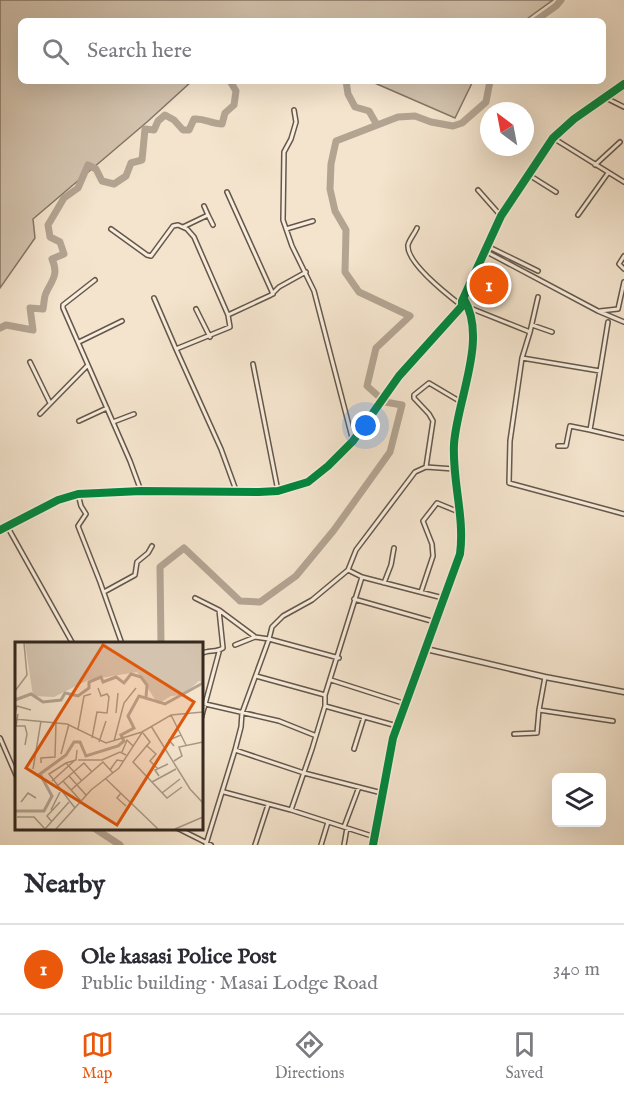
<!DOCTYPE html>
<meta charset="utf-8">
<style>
body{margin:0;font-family:"IM FELL English",serif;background:#f7f7f7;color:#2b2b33}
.controls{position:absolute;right:18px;bottom:18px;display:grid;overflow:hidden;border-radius:9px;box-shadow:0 6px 24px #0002}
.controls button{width:54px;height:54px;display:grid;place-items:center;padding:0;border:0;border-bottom:2px solid #e1e1e2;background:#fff;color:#2b2b33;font:30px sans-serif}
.compass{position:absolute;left:480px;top:102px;width:54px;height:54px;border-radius:50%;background:#fff;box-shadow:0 6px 24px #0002;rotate:328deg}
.you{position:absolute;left:366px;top:426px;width:21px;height:21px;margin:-15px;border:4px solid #fff;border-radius:50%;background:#1a73e8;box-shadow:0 0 0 9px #1a73e833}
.badge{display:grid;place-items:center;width:39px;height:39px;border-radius:50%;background:#ea580c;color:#fff;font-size:20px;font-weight:700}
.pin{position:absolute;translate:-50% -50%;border:3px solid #fff;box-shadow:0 2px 6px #0006}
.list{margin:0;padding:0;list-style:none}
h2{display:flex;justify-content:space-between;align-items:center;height:78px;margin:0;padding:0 24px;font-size:26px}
h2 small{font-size:20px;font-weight:400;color:#7c7c81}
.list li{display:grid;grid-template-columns:39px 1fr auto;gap:18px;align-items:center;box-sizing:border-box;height:90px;padding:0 24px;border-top:2px solid #e1e1e2}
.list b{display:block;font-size:22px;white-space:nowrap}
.list p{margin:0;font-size:20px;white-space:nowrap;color:#7c7c81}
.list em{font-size:20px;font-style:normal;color:#7c7c81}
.icon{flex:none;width:33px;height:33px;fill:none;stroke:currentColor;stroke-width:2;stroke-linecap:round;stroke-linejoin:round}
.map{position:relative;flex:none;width:624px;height:845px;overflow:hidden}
.search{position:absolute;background:#fff;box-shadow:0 6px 24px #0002;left:18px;right:18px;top:18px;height:66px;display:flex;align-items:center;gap:15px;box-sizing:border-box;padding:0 21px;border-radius:9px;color:#7c7c81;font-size:22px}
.sheet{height:168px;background:#fff}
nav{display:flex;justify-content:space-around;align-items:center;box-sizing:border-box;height:84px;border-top:2px solid #e1e1e2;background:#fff;font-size:16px;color:#7c7c81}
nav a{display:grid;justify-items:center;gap:3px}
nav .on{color:#ea580c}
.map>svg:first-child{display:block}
.green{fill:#d4c4af;stroke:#847667;stroke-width:1.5}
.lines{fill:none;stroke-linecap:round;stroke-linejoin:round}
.river{stroke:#b3a492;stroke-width:7}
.minor-casing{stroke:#65584a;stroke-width:6}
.tertiary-casing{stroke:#65584a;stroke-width:7}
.minor{stroke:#f8edde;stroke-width:3}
.tertiary{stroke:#f8edde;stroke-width:4}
.cycleway-casing{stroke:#f8edde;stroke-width:11}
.cycleway{stroke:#00873e;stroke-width:8}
.inset-river{fill:none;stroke:#b3a492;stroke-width:3}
.inset-road{fill:none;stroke:#a89987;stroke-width:1.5}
.view{fill:#df570d;fill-opacity:0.15;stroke:#df570d;stroke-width:3}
.inset-edge{fill:none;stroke:#35291f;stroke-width:3}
</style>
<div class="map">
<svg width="624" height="845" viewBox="0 0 624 845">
<rect width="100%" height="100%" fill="#f4e4cd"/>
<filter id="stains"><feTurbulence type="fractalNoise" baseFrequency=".00333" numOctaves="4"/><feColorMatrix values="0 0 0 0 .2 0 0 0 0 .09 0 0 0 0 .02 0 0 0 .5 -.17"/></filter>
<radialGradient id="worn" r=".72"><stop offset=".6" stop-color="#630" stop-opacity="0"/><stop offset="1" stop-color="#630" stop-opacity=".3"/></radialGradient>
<!-- green -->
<path class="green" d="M0 0H553L524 21H21V81H192L147 122 33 219 35 238 0 288Z
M370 81H473L455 118Z"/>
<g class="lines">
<!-- river -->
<path class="river" d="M535 21 556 6 561 0
M346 81 348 94 355 107 369 111 377 125
M0 328 6 325 33 330 30 308 43 309C44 304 44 297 46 293 52 280 59 275 52 259L64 254 60 242 50 237 48 225 64 198 78 188 88 165 96 169 102 181 114 184 126 176 131 163 142 160 145 129 154 130 158 121 165 115 174 120 183 130H189L194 119C205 118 211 124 222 124L225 113 234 105 236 91 230 81
M161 644 160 567 184 548 240 601 260 602 296 576 334 530 390 452 402 405 385 402 367 386 376 348 410 316 359 292 345 272 346 230 335 211 330 189 331 164 336 141 398 117 415 116 431 122 453 126 462 123 486 102 490 81
M94 828 120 845"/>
<!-- minor casing -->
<g class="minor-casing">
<path id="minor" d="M606 98 624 107
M294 110 296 122 291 139 284 152 283 220 292 246 314 291 353 441
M553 138 624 182
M595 165 620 142
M529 175 556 192
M478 190 501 216
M227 192 273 294
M208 215 213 225
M578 215 608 173
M183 227 208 215 204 206
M417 228C415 233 409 240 408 245 406 263 449 296 462 306
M111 229 147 255 151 256 173 226 178 225 187 229 194 237 228 315 230 327 176 349 221 449 237 493
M286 229 313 221
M487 246 538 271
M485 251 598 311 624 322
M624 256 619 264 624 269
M95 280 63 305V308L130 461 141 491
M154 298 176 349
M464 299 501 216 553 138 574 119 624 84
M470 308 530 332 522 358 510 441 509 483 624 514
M196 309 210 337
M600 311 618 309 624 282
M228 315 271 295 279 287 306 272
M532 325 552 332
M530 332 538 297
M79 342 122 321
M522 358 600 371 590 430 624 438
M30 362 50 403
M253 364 278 491
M600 371 608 322
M40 414 87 366
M79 421 107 408
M113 422 134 414
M558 446H566L570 426 590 430
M426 467 433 421 429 414 414 398V395L429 383 461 402
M78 494 81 506 86 514 78 526 100 582 122 644
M7 526 73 644
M348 570 362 577
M384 583 391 565 394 548
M104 592 135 575 137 562 148 553 152 546
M421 592 433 556 432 544 423 521 437 503 459 512
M195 598 219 610 223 648C216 653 208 649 201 654
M354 599 435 622
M219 610 254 636
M235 645 255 637 269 639 272 627 283 616 312 600 348 570 356 550 415 472 426 467 454 469
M256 676 325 695
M545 677 539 710 613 721
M331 680 406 704
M201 703 279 721 314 735
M325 706 397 726
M201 719 219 652
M514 734 537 733 539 710
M0 738 16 775
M354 749 364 717
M235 750 304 773 382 793
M224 792 291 810 375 837
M291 810 312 749 325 706V695L362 577 443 598
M344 827 359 787
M177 828 211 845
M206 844 235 750 241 727 242 713 269 639 339 658
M255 845 268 805
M321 845 328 822
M344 845 347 828"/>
</g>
<!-- tertiary casing -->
<g class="tertiary-casing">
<path id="tertiary" d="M0 530 58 500 78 494 141 491 259 492 278 491 297 487 308 482 328 466 353 441 399 376 462 306 464 299
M426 649 545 677 624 692
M373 845 393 738 460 554C465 517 452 481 454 444 457 400 488 339 464 299"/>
</g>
<!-- minor -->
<use href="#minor" class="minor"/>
<!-- tertiary -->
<use href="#tertiary" class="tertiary"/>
<!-- cycleway casing -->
<g class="cycleway-casing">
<path id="cycleway" d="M0 530 58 500 78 494 141 491 259 492 278 491 308 482 328 466 353 441 399 376 462 306V301L501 216 553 138 574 119 624 84
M373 845 393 738 460 554C465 517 452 481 454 444 457 400 488 339 464 299"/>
</g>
<!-- cycleway -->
<use href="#cycleway" class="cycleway"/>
</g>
<!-- overview -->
<g transform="translate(15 642)">
<rect width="188" height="188" fill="#f4e4cd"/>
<path d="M10 1H187V40L184 39 168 53 156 54 143 62 122 30 73 38 39 55 18 54Z" fill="#d4c4af"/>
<path class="inset-river" d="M0 58 16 52 28 60 46 58 50 51 63 54 74 46V40L86 35 88 40 101 35 109 41 116 32 126 35 132 43 131 55M0 169H29L37 154 25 132 51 113 59 100H65L71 114 103 104 109 99 106 93 119 86 113 74 124 54 150 62 188 41"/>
<path class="inset-road" d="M0 49 12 33 9 1M0 71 2 64 16 68M101 71 103 51M3 72 1 84H10L12 92 10 103M156 73 171 103M0 77 52 82 91 101 127 90 156 73 188 70M136 84 175 147 188 161M63 87 69 54 76 52M128 91 135 100 118 120 152 156 167 145M77 96 82 70 92 71 94 55 92 52 86 54 83 46M99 99 109 61 121 46M84 100 91 79M131 103 141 112 135 119 143 127M159 104 154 98 166 93M62 108 61 118 51 121 67 139M107 110 112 98 118 104M46 112 54 82M63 118H87L105 110 111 113M159 119 167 114 164 105 188 100M26 121V116L40 115 41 80M51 121 34 132 60 166M18 127 26 79M95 128 102 118 108 119M54 134 71 153M144 134 140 128 153 122M91 137 143 187M37 139 60 118M48 139 66 159M137 140 161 127M41 145 69 121 77 130M56 148 88 120 98 131M106 151 102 156 111 164M147 151 165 137M6 160 13 151 21 156M36 168 45 150M2 175H19L30 187M37 180 32 174 45 160M30 187 54 160M41 187 76 148 104 126 128 89M160 187 188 175"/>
<path class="view" d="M88 3 179 60 102 183 11 126Z"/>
<rect width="188" height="188" class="inset-edge"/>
</g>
<rect width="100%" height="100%" filter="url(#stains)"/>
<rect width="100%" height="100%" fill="url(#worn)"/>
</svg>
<div class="controls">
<button><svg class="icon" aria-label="layers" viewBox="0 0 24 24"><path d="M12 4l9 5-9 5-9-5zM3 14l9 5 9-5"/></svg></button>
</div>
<svg class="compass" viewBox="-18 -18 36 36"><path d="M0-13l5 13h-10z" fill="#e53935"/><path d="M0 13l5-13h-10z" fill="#7c7c81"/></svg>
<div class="you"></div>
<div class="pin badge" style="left:489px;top:285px">1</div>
<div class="search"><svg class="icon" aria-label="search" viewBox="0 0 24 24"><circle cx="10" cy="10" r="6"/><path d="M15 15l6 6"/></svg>Search here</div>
</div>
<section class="sheet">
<h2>Nearby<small></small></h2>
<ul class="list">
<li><span class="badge">1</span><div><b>Ole kasasi Police Post</b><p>Public building · Masai Lodge Road</p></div><em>340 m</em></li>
</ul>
</section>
<nav>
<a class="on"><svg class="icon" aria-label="map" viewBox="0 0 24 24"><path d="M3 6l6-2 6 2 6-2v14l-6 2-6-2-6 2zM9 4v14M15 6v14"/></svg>Map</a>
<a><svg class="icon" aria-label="directions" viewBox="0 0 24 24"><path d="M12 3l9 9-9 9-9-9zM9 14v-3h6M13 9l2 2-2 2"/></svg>Directions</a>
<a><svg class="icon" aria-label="saved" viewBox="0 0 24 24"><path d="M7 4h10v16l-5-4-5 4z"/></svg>Saved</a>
</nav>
